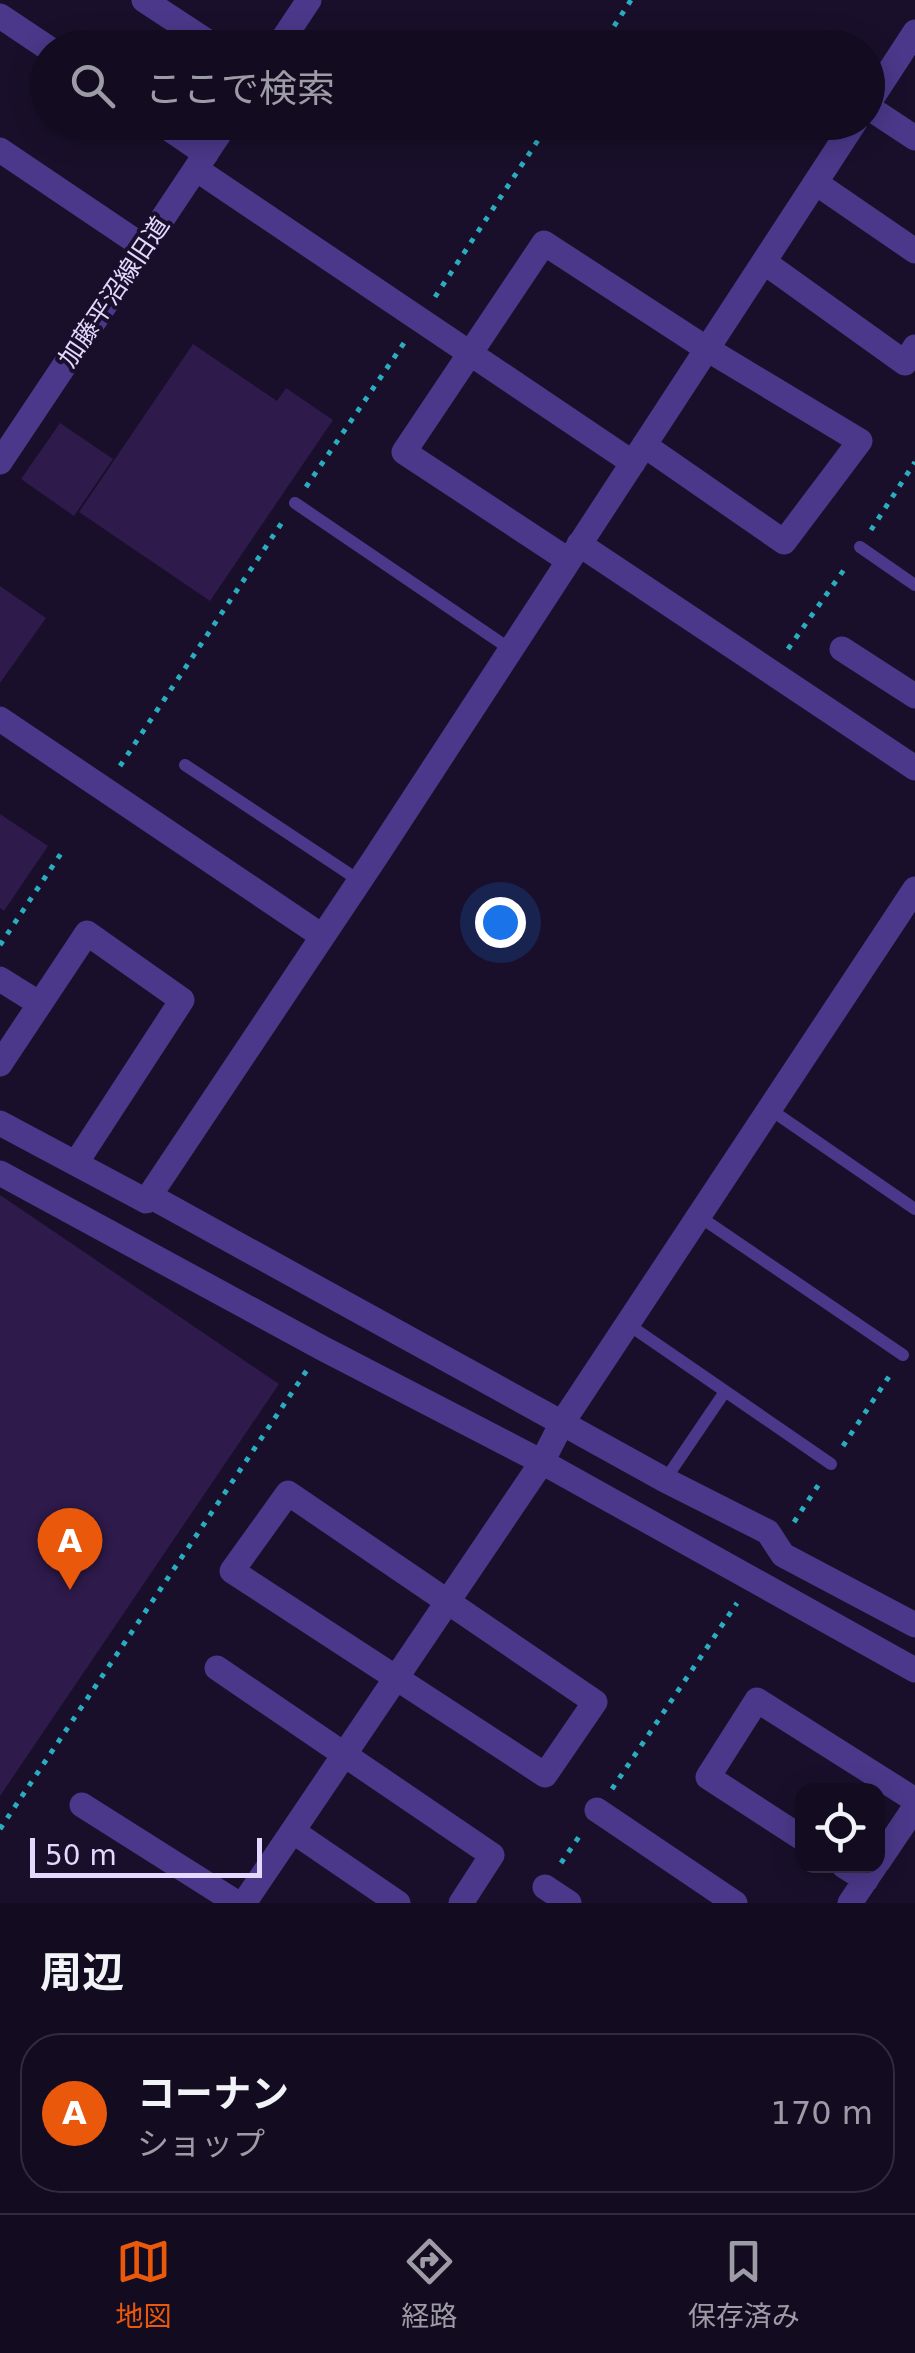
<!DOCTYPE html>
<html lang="ja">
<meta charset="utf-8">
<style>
body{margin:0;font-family:"DejaVu Sans","Noto Sans JP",sans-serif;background:#20192d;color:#f1f3f6}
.controls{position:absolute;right:30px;bottom:30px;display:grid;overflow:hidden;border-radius:20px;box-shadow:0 5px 25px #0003}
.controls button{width:90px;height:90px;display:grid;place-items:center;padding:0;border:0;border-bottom:2px solid #322b3e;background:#130b20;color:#f1f3f6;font:50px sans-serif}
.scale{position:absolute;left:30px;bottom:25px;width:232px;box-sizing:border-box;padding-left:10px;border:5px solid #e4d8ff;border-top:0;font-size:28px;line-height:35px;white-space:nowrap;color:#e4d8ff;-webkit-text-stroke:8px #190f2a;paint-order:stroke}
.you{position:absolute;left:500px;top:922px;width:35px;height:35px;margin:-25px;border:8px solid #fff;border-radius:50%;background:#1a73e8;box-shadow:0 0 0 15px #1a73e833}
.badge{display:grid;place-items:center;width:65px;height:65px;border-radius:50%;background:#ea580c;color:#fff;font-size:32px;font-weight:700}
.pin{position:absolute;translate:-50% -82px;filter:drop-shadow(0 2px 5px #0008)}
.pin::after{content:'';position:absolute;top:52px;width:35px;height:30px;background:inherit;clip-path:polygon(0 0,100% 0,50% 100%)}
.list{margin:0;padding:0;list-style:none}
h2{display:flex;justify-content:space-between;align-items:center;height:130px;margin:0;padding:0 40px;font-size:42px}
h2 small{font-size:32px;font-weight:400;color:#9d9ba5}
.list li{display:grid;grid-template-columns:65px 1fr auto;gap:30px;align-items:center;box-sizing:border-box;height:160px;margin:0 20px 20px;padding:0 20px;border:2px solid #322b3e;border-radius:40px}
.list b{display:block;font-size:38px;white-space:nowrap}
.list p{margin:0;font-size:32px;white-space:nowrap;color:#9d9ba5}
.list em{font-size:32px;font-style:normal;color:#9d9ba5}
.icon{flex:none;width:55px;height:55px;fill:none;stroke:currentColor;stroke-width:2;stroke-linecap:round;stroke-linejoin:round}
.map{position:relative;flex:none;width:915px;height:1903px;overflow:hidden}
.search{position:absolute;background:#130b20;box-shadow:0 5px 25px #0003;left:30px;right:30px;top:30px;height:110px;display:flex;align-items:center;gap:25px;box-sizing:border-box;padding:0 35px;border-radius:55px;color:#9d9ba5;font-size:38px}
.sheet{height:310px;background:#130b20}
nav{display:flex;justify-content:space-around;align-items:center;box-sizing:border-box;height:140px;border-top:2px solid #322b3e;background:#130b20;font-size:28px;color:#9d9ba5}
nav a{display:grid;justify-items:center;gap:5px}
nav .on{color:#ea580c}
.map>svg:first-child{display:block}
.building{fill:#2e1a4b}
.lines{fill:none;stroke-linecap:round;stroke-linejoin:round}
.path{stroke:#2badc0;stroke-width:5;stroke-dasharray:5 8;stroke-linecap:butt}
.service{stroke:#4b388a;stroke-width:12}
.minor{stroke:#4b388a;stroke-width:25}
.tertiary{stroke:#4b388a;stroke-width:25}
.labels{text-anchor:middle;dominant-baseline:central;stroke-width:8;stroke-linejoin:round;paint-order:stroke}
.street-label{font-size:25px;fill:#e4d8ff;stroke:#190f2a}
</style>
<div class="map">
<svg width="915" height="1903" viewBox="0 0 915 1903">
<rect width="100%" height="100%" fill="#190f2a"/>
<!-- building -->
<path class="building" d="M193 344 277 401 286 388 333 420 210 601 79 512Z
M60 423 113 459 74 516 21 479Z
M0 586 46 618 0 683Z
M0 814 48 846 4 911 0 908Z
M0 1195 279 1384 0 1796Z"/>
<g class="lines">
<!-- path -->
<path class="path" d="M600 48 631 0
M435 297 550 122
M306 487 404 343
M871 530 915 462
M788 649 848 564
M120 766 283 521
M0 945 62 852
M843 1446 892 1372
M794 1522 821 1481
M612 1789 737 1603
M0 1829 307 1370
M561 1863 583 1831"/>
<!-- service -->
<path class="service" d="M295 503 510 649
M860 547 915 585
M185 765 360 881
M771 1110 915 1209
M700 1217 903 1355
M629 1325 831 1464
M665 1480 724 1393"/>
<!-- minor -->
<path class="minor" d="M144 0 217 48
M0 16 48 48
M868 104 915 32
M868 107 915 138
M159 122 206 154
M0 150 144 247
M196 169 633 463
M816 183 915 251
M764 262 905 363 915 347
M579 544 915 768
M568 560 404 452 544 243 707 349 860 441 784 542 644 445
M842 649 915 696
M0 719 322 936
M0 979 40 1004
M0 1064 87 933 182 1000 76 1163
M0 1123 146 1201 377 855 855 122
M0 1173 322 1348 542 1462 915 1670
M150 1196 562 1423 915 889
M288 1493 595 1702 545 1775 232 1571Z
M217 1668 492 1855 461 1903
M82 1805 237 1903
M597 1810 735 1903
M294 1832 398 1903
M802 1838 708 1777 757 1700 915 1800
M878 1862 915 1807
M844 1866 866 1880
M545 1887 569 1903
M244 1903 542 1462 562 1423 665 1480 768 1532 783 1555 915 1625
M850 1903 875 1866"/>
<!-- tertiary -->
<path class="tertiary" d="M277 48 309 0
M0 462 227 122"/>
</g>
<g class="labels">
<!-- street labels -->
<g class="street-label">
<text transform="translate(114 292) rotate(-56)">加藤平沼線旧道</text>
</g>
</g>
</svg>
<div class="controls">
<button><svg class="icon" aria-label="locate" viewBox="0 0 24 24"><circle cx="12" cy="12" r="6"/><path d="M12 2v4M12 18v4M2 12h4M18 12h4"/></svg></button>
</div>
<div class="scale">50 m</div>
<div class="you"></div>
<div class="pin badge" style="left:70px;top:1590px">A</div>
<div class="search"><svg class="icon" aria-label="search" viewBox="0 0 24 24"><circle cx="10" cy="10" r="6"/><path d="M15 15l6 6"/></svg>ここで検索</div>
</div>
<section class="sheet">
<h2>周辺<small></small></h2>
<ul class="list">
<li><span class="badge">A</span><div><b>コーナン</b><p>ショップ</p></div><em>170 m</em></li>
</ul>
</section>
<nav>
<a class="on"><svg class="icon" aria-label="map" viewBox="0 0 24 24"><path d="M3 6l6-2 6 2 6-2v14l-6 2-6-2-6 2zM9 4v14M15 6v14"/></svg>地図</a>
<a><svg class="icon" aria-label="directions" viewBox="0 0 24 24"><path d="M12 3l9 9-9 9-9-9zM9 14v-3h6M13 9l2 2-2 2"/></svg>経路</a>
<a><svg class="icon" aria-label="saved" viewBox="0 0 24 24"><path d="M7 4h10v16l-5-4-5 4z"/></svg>保存済み</a>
</nav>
